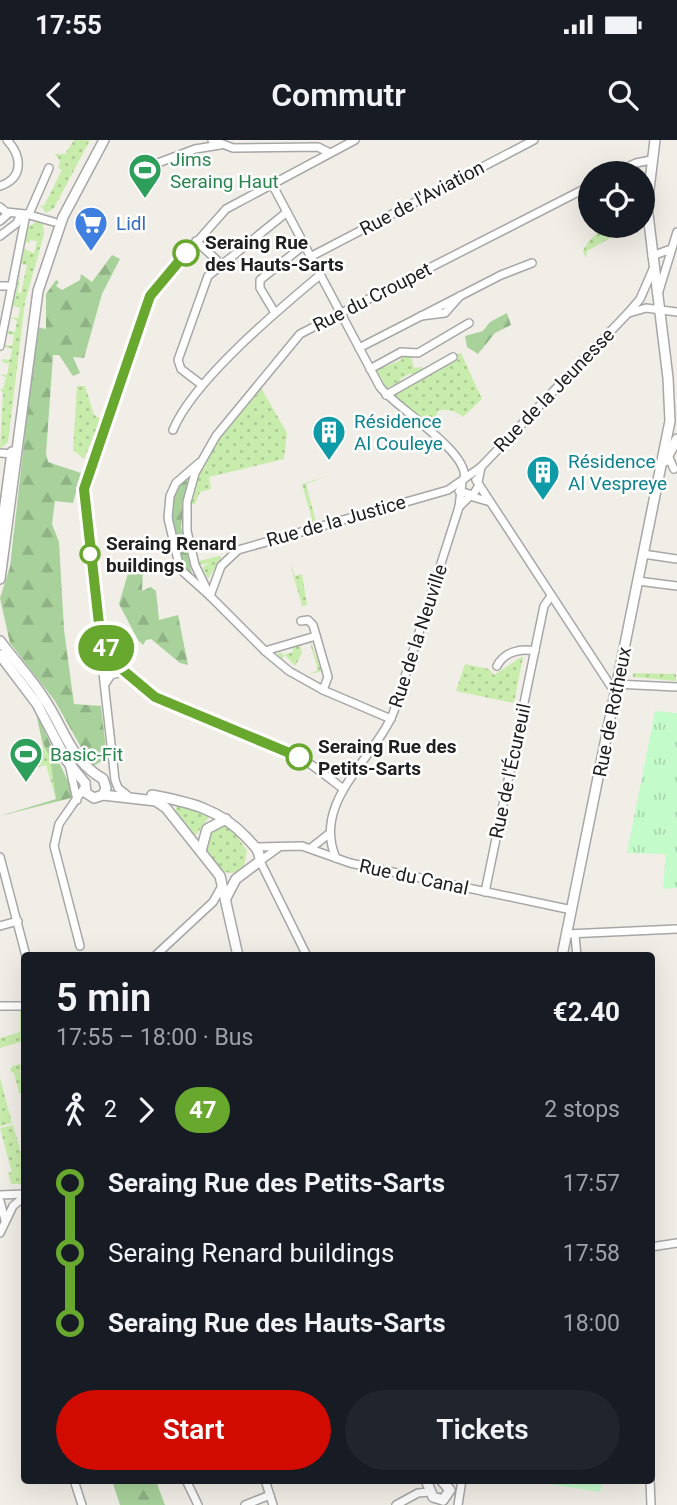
<!DOCTYPE html>
<meta charset="utf-8">
<style>
body{margin:0;font-family:Roboto,sans-serif;background:#20242c;color:#f1f3f6;height:100vh;display:flex;flex-direction:column;font-size:26px;white-space:nowrap}
*{box-sizing:border-box;margin:0}
p{font-size:23px;color:#9ea1a6}
.icon{flex:none;width:38px;height:38px;fill:none;stroke:currentColor;stroke-width:2;stroke-linecap:round;stroke-linejoin:round}
.map{position:relative;flex:1;overflow:hidden}
.panel{position:absolute;left:21px;top:812px;width:634px;height:532px;display:flex;flex-direction:column;background:#171b24;border-radius:7px;box-shadow:0 7px 28px #0002}
.panel>*{flex:none}
.badge{padding:0 14px;border-radius:23px;font-size:24px;line-height:46px}
.buttons{position:absolute;left:578px;top:21px;display:grid;gap:14px}
.buttons a{display:grid;place-items:center;width:77px;height:77px;border-radius:50%;background:#171b24;box-shadow:0 7px 28px #0002;font-size:35px}
.map>.badge{position:absolute;translate:-50% -50%;box-shadow:0 0 0 4px #fff}
.legs{display:flex;align-items:center;gap:10px;height:77px;padding:0 35px;font-size:23px}
.legs p{margin-inline-start:auto}
.headline{display:flex;align-items:center;justify-content:space-between;height:119px;padding:0 35px}
h1{font-size:38px;font-weight:600;line-height:52px}
.button{display:flex;gap:14px;margin-top:auto;padding:14px 35px}
.button a{flex:1;height:80px;border-radius:42px;background:#d10b00;color:#fff;font-size:28px;font-weight:600;line-height:80px;text-align:center}
.button a+a{background:#20242c;color:#f1f3f6}
ul{padding:0 35px;list-style:none}
li{display:flex;align-items:center;gap:24px;height:70px;font-size:26px}
li i{display:grid;place-items:center;width:10px;height:100%;margin:0 9px;background:currentColor}
li i::after{content:'';width:18px;height:18px;margin:-9px;border:5px solid;border-radius:50%;background:#171b24}
li p{margin-inline-start:auto}
li:first-child i{background:linear-gradient(#0000 50%,currentColor 0)}
li:last-child i{background:linear-gradient(currentColor 50%,#0000 0)}
.status{display:flex;justify-content:space-between;align-items:center;height:49px;padding:0 35px;background:#171b24;direction:ltr}
.status svg{height:19px;fill:currentColor}
header{display:flex;justify-content:space-between;align-items:center;height:91px;padding:0 35px;background:#171b24;font-size:32px;font-weight:600}
.map>svg:first-child{display:block}
.grass{fill:url(#grass-dots)}
.forest{fill:url(#forest-firs)}
.park{fill:url(#park-tufts)}
.lines{fill:none;stroke-linecap:round;stroke-linejoin:round}
.minor-casing{stroke:#a7a7a7;stroke-width:10}
.tertiary-casing{stroke:#a7a7a7;stroke-width:12}
.minor{stroke:#fff;stroke-width:7}
.tertiary{stroke:#fff;stroke-width:9}
.line-1-casing{stroke:#fff;stroke-width:16}
.line-1{stroke:#69a82f;stroke-width:10}
.stop-1-dot{fill:#fff;stroke:#69a82f;stroke-width:3.5}
.labels{text-anchor:middle;dominant-baseline:central;stroke-width:5;stroke-linejoin:round;paint-order:stroke}
.leisure-label{font-size:19px;fill:#27864d;stroke:#fff;text-anchor:start}
.street-label{font-size:19px;fill:#202020;stroke:#fff}
.shop-label{font-size:19px;fill:#366cbe;stroke:#fff;text-anchor:start}
.stop-label{font-size:19px;font-weight:bold;fill:#202020;stroke:#fff;text-anchor:start}
.culture-label{font-size:19px;fill:#0d838f;stroke:#fff;text-anchor:start}
</style>
<div class="status"><b>17:55</b><svg viewBox="0 0 49 12"><path d="M0 12V9h3v3zM5 12V6h3v6zM10 12V3h3v9zM15 12V0h3v12zM26 1h20v11H26zM47 4h2v5h-2z"/></svg></div>
<header><svg class="icon" aria-label="back" viewBox="0 0 24 24"><path d="M15 5l-7 7 7 7"/></svg>Commutr<svg class="icon" aria-label="search" viewBox="0 0 24 24"><circle cx="10" cy="10" r="6"/><path d="M15 15l6 6"/></svg></header>
<div class="map">
<svg width="677" height="1365" viewBox="0 0 677 1365">
<defs>
<pattern id="grass-dots" width="8" height="8" patternUnits="userSpaceOnUse" patternTransform="scale(1.75)"><rect width="8" height="8" fill="#c8ecac"/><path d="M2 2h.1M6 6h.1" fill="none" stroke="#acca94" stroke-width="1.8" stroke-linecap="round"/></pattern>
<pattern id="forest-firs" width="22" height="20" patternUnits="userSpaceOnUse" patternTransform="scale(1.75)"><rect width="22" height="20" fill="#a8d19b"/><path d="M5 1l3.5 6h-7zM16 11l3.5 6h-7z" fill="#90b385"/></pattern>
<pattern id="park-tufts" width="24" height="20" patternUnits="userSpaceOnUse" patternTransform="scale(1.75)"><rect width="24" height="20" fill="#c4fbcb"/><path d="M3 7l-1-3M5 7V3M7 7l1-3M15 17l-1-3M17 17v-4M19 17l1-3" fill="none" stroke="#a8d7ae"/></pattern>
</defs>
<rect width="100%" height="100%" fill="#f1eee7"/>
<!-- grass -->
<g class="grass">
<polygon points="74,0 90,0 54,68 46,73 40,65 44,66 62,30 58,28 60,21 55,14 65,14"/>
<polygon points="37,81 43,84 44,94 25,162 8,302 0,309 3,253 0,249 3,249 6,238 0,234 7,235 9,224 2,222 3,219 10,220 12,209 5,207 5,205 12,206 14,195 8,194 8,191 15,192 17,181 11,177 18,178 20,168 13,166 21,127 18,153 21,153 27,125 21,124 24,109 34,113 37,101 30,100 29,103 25,102 28,87"/>
<path d="M 612,86 L 638,86 L 634,89 L 632,86 L 587,111 L 586,118 L 583,112 C 586,100 601,89 612,86 Z"/>
<path d="M 461,213 L 482,259 L 463,277 C 455,271 448,268 437,271 L 438,280 L 431,285 L 395,257 L 398,251 L 459,219 L 457,214 Z"/>
<polygon points="405,215 411,216 414,228 422,227 423,230 413,236 411,233 400,239 401,242 386,248 377,230 401,220 400,217"/>
<polygon points="77,246 85,246 94,275 101,279 84,319 73,310"/>
<path d="M 258,248 L 261,248 L 287,293 L 284,319 L 209,337 L 211,349 L 200,352 L 195,364 L 191,364 C 200,316 229,285 258,248 Z"/>
<polygon points="328,336 306,344 316,382 313,383 302,344"/>
<polygon points="219,416 221,418 208,439 202,428 209,423 201,425 199,421"/>
<polygon points="290,424 295,436 302,434 307,465 302,466"/>
<polygon points="310,503 300,506 302,513 295,526 285,515 282,519 278,515 280,511 283,515 293,512 292,507 310,503 311,503 322,531 308,535 318,530"/>
<polygon points="521,517 523,517 514,563 456,551 465,524 489,529 494,535"/>
<polygon points="633,533 676,534 676,541 633,537"/>
<polygon points="42,601 50,618 56,660 46,625 21,632 20,629 39,620 43,611"/>
<polygon points="177,664 210,676 195,696 175,672"/>
<polygon points="224,685 232,689 247,711 244,727 234,733 222,732 205,709 211,690"/>
<polygon points="20,871 24,871 24,901 0,908 0,898 20,892"/>
<polygon points="20,924 24,929 20,931 24,955 19,953 14,933 10,931 12,926"/>
<polygon points="0,938 12,983 0,986"/>
<polygon points="13,985 24,1023 24,1044 11,1044 8,1032 12,1033 0,988"/>
</g>
<!-- forest -->
<g class="forest">
<polygon points="112,115 120,119 102,154 84,218 73,217 80,233 73,236 59,215 53,215 46,314 48,322 81,333 73,363 55,361 52,384 59,402 64,490 74,564 101,566 107,618 92,627 55,561 10,503 0,458 10,427 37,187 46,189 46,154 56,140 59,142 56,146 62,150 80,140 81,134 92,142"/>
<polygon points="507,173 511,185 495,193 478,214 467,207 465,196 483,191 490,182"/>
<path d="M 188,336 L 181,387 L 193,438 C 171,414 160,360 188,336 Z"/>
<polygon points="129,430 143,430 142,451 151,447 156,451 159,480 178,475 188,525 180,523 151,499 146,500 143,505 138,500 119,464"/>
<polygon points="36,573 72,650 71,658 0,676 56,659 50,618 42,601"/>
<polygon points="112,1341 156,1341 165,1365 120,1365"/>
</g>
<!-- park -->
<g class="park">
<polygon points="655,571 677,573 677,748 663,749 666,714 627,713"/>
<polygon points="530,1341 602,1341 600,1352"/>
</g>
<g class="lines">
<defs>
<g id="minor">
<polyline points="212,0 233,8 318,7 330,13"/>
<polyline points="150,26 195,9 220,5"/>
<polyline points="615,33 636,23 651,20"/>
<path d="M 272,44 L 380,247 C 395,267 471,313 464,339"/>
<path d="M 0,46 C 24,38 22,16 7,0"/>
<polyline points="0,67 6,72 25,74"/>
<polyline points="29,74 49,28"/>
<polyline points="0,81 9,73"/>
<polyline points="0,96 17,83 21,74"/>
<polyline points="196,101 221,124"/>
<polyline points="652,116 671,109"/>
<polyline points="310,117 534,0"/>
<polyline points="0,146 12,146"/>
<polyline points="659,151 677,92"/>
<polyline points="275,173 260,148 260,140 304,105"/>
<polyline points="629,173 646,168 677,172"/>
<polyline points="421,176 445,173 460,156"/>
<polyline points="0,206 26,74 54,82"/>
<polyline points="359,208 501,135 532,123"/>
<polyline points="370,229 401,212 418,213 469,183"/>
<polyline points="202,245 181,229 178,220 208,136 287,72"/>
<polyline points="386,255 453,217"/>
<path d="M 173,290 C 193,241 278,170 320,135"/>
<polyline points="0,313 12,314"/>
<polyline points="667,313 674,329"/>
<polyline points="199,323 176,343 170,356 168,378 180,429 210,456 221,426 238,410 448,350 481,327"/>
<polyline points="476,340 616,554"/>
<polyline points="478,342 481,327 628,173 640,159 654,127"/>
<polyline points="459,351 473,355 479,345"/>
<polyline points="459,367 470,356 487,361"/>
<polyline points="643,414 677,419"/>
<polyline points="638,441 677,446"/>
<polyline points="301,481 308,480 313,485 328,537 323,550"/>
<path d="M 103,502 C 133,570 224,582 284,609 C 306,619 324,634 342,648"/>
<polyline points="265,511 316,496"/>
<path d="M 497,526 C 504,512 520,508 535,511"/>
<polyline points="105,544 111,535 123,532"/>
<polyline points="615,544 677,547"/>
<polyline points="391,579 323,550 289,531 265,511 210,456 195,425 187,391 187,362 195,333 216,296 300,194 590,46"/>
<polyline points="69,624 77,660"/>
<polyline points="127,655 118,648 115,640 83,354 145,168 157,147 226,69 355,0"/>
<polyline points="257,707 302,706 350,723 572,770"/>
<polyline points="278,708 260,721 307,816"/>
<polyline points="311,708 330,693"/>
<polyline points="0,717 26,816"/>
<path d="M 336,718 C 311,661 376,618 394,571 L 459,367 L 462,342"/>
<polyline points="485,752 544,466 551,456"/>
<polyline points="0,786 18,781"/>
<polyline points="567,794 677,789"/>
<polyline points="575,796 577,816"/>
<polyline points="80,806 54,706 59,684 84,648"/>
<polyline points="155,816 213,762 222,746"/>
<polyline points="0,866 24,866"/>
<polyline points="0,1055 24,1054"/>
<polyline points="0,1061 5,1080"/>
<polyline points="0,1093 13,1066 24,1057"/>
<polyline points="651,1107 677,1103"/>
<polyline points="74,1340 82,1365"/>
<polyline points="186,1340 198,1365"/>
<polyline points="265,1340 273,1365"/>
<polyline points="650,1340 651,1365"/>
<polyline points="245,1365 270,1355"/>
<polyline points="396,1365 418,1353 430,1352"/>
<polyline points="458,1365 462,1340"/>
</g>
<g id="tertiary">
<polyline points="665,321 677,299"/>
<polyline points="0,402 12,312"/>
<polyline points="0,439 38,151 63,77 104,0"/>
<path d="M 0,501 C 14,520 30,537 43,557 C 65,589 69,619 103,639 L 106,648 L 103,655 L 94,658 L 86,653 L 85,643"/>
<polyline points="0,515 37,564 67,621 85,643"/>
<polyline points="103,655 156,661 166,668 220,736 238,816"/>
<path d="M 152,655 C 189,662 220,669 247,698 C 254,706 260,710 260,721 L 236,739 L 226,758"/>
<polyline points="201,711 207,689 226,679"/>
<polyline points="562,816 670,281 668,238 647,66 655,0"/>
<polyline points="426,1340 433,1357 443,1360"/>
<polyline points="441,1340 450,1350 443,1360"/>
</g>
</defs>
<!-- minor casing -->
<use href="#minor" class="minor-casing"/>
<!-- tertiary casing -->
<use href="#tertiary" class="tertiary-casing"/>
<!-- minor -->
<use href="#minor" class="minor"/>
<!-- tertiary -->
<use href="#tertiary" class="tertiary"/>
</g>
<g class="lines">
<defs>
<polyline id="line-1" points="186,113 150,156 84,349 100,493 118,526 155,557 299,617"/>
</defs>
<!-- line-1 casing -->
<use href="#line-1" class="line-1-casing"/>
<!-- line-1 -->
<use href="#line-1" class="line-1"/>
</g>
<!-- icons -->
<defs>
<symbol id="stadium-pin" viewBox="-11 -11 22 30"><path d="M0 17L-7.5 6A9.5 9.5 0 1 1 7.5 6Z" fill="#2e9e5b" stroke="#fff"/><path d="M0-5a6.5 5 0 1 0 0 10a6.5 5 0 1 0 0-10ZM-3.5-1.8h7v3.6h-7Z" fill="#fff"/></symbol>
<symbol id="supermarket-pin" viewBox="-11 -11 22 30"><path d="M0 17L-7.5 6A9.5 9.5 0 1 1 7.5 6Z" fill="#3f7fe0" stroke="#fff"/><path d="M-6-5.5h2.5l.6 2H6L4.5 2H-2.5L-4.4-4H-6ZM-1.5 3.2a1.3 1.3 0 1 0 .1 0ZM3 3.2a1.3 1.3 0 1 0 .1 0Z" fill="#fff"/></symbol>
<symbol id="building-pin" viewBox="-11 -11 22 30"><path d="M0 17L-7.5 6A9.5 9.5 0 1 1 7.5 6Z" fill="#0f9aa8" stroke="#fff"/><path d="M-4-6H4V6H1V3H-1V6H-4ZM-2.5-4.3h1.7v1.8h-1.7ZM.8-4.3h1.7v1.8H.8ZM-2.5-1h1.7V.8h-1.7ZM.8-1h1.7V.8H.8Z" fill="#fff"/></symbol>
</defs>
<g fill-rule="evenodd">
<use href="#stadium-pin" x="126" y="11" width="38" height="52"/>
<use href="#supermarket-pin" x="72" y="64" width="38" height="52"/>
<use href="#building-pin" x="310" y="273" width="38" height="52"/>
<use href="#building-pin" x="524" y="313" width="38" height="52"/>
<use href="#stadium-pin" x="7" y="595" width="38" height="52"/>
</g>
<!-- markers -->
<g class="stop-1-dot">
<circle cx="186" cy="113" r="12"/>
<circle cx="90" cy="414" r="9"/>
<circle cx="299" cy="617" r="12"/>
</g>
<g class="labels">
<!-- leisure labels -->
<g class="leisure-label">
<text x="170" y="19">Jims<tspan x="170" dy="22">Seraing Haut</tspan></text>
<text x="50" y="614">Basic-Fit</text>
</g>
<!-- street labels -->
<g class="street-label">
<text transform="translate(422 58) rotate(-28)">Rue de l'Aviation</text>
<text transform="translate(372 157) rotate(-27)">Rue du Croupet</text>
<text transform="translate(554 250) rotate(-46)">Rue de la Jeunesse</text>
<text transform="translate(336 381) rotate(-16)">Rue de la Justice</text>
<text transform="translate(418 496) rotate(-72)">Rue de la Neuville</text>
<text transform="translate(612 572) rotate(-79)">Rue de Rotheux</text>
<text transform="translate(510 631) rotate(-78)">Rue de l'Écureuil</text>
<text transform="translate(414 737) rotate(12)">Rue du Canal</text>
</g>
<!-- shop labels -->
<g class="shop-label">
<text x="116" y="83">Lidl</text>
</g>
<!-- stop labels -->
<g class="stop-label">
<text x="205" y="102">Seraing Rue<tspan x="205" dy="22">des Hauts-Sarts</tspan></text>
<text x="106" y="403">Seraing Renard<tspan x="106" dy="22">buildings</tspan></text>
<text x="318" y="606">Seraing Rue des<tspan x="318" dy="22">Petits-Sarts</tspan></text>
</g>
<!-- culture labels -->
<g class="culture-label">
<text x="354" y="281">Résidence<tspan x="354" dy="22">Al Couleye</tspan></text>
<text x="568" y="321">Résidence<tspan x="568" dy="22">Al Vespreye</tspan></text>
</g>
</g>
</svg>
<div class="buttons">
<a><svg class="icon" aria-label="locate" viewBox="0 0 24 24"><circle cx="12" cy="12" r="6"/><path d="M12 2v4M12 18v4M2 12h4M18 12h4"/></svg></a>
</div>
<b class="badge" style="left:106px;top:508px;background:#69a82f;color:#fff">47</b>
<section class="panel">
<div class="headline"><div><h1>5 min</h1><p>17:55 – 18:00 · Bus</p></div><b>€2.40</b></div>
<div class="legs"><svg class="icon" aria-label="walk" viewBox="0 0 24 24"><circle cx="13" cy="4" r="2"/><path d="M13 8l-2 6 4 7M11 14l-3 7M7 12l3-4h3l4 4"/></svg>2<svg class="icon" aria-label="forward" viewBox="0 0 24 24"><path d="M9 5l7 7-7 7"/></svg><b class="badge" style="background:#69a82f;color:#fff">47</b><p>2 stops</p></div>
<ul>
<li><i style="color:#69a82f"></i><b>Seraing Rue des Petits-Sarts</b><p>17:57</p></li>
<li><i style="color:#69a82f"></i><span>Seraing Renard buildings</span><p>17:58</p></li>
<li><i style="color:#69a82f"></i><b>Seraing Rue des Hauts-Sarts</b><p>18:00</p></li>
</ul>
<div class="button"><a>Start</a><a>Tickets</a></div>
</section>
</div>
